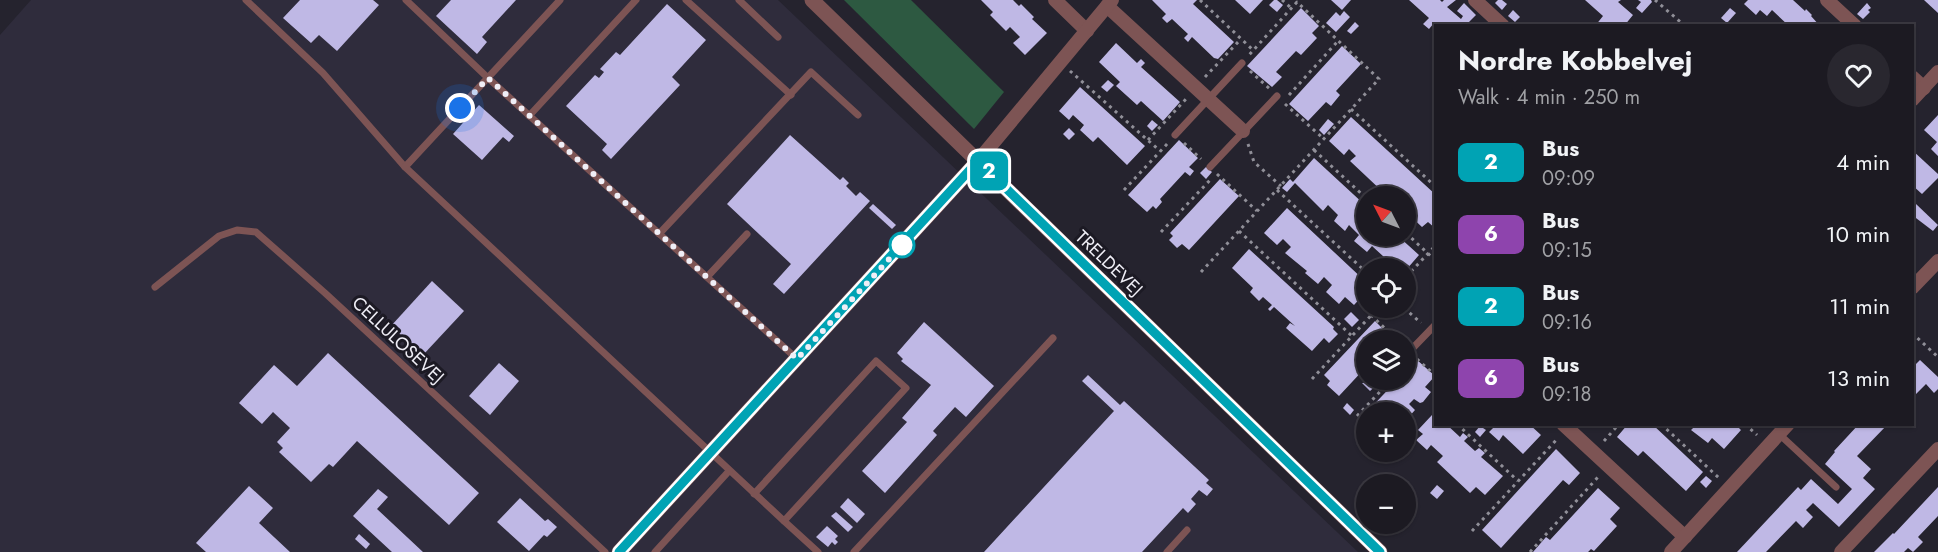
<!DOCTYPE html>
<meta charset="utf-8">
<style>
body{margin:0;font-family:Jost,sans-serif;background:#29272f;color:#f1f3f6;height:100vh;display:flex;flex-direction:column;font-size:22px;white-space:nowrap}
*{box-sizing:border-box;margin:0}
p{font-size:20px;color:#a0a1a5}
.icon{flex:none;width:33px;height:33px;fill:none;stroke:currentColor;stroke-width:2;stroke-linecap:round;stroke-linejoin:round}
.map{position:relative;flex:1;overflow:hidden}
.panel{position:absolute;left:1434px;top:24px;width:480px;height:402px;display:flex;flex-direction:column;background:#1c1a22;border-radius:0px;box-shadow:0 2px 4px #0004,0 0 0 2px #3a3840}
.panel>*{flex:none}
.badge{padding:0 12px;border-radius:9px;font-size:21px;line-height:39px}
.needle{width:39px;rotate:312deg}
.tools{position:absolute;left:1356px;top:186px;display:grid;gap:12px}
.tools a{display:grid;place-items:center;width:60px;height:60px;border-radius:50%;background:#1c1a22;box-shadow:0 2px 4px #0004,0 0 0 2px #3a3840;font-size:30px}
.you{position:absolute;width:30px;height:30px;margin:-15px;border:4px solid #fff;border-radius:50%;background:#1a73e8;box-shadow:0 0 0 9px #1a73e833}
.map>.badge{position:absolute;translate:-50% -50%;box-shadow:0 0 0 3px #fff}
.round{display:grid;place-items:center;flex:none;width:63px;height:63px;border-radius:32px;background:#29272f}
.summary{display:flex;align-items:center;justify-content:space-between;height:102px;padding:0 24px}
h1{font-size:28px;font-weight:700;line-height:45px}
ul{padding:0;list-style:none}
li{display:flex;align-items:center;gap:18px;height:72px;padding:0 24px}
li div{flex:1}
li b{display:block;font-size:22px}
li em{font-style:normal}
li .badge{min-width:66px;font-weight:700;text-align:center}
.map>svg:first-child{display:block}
.built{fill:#2f2c3c}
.forest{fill:#2d5941}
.building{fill:#bfb8e5}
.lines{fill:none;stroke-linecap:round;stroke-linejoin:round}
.path{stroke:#908f98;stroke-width:3;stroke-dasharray:3 4.5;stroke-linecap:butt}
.service{stroke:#7d5454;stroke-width:7}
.minor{stroke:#7d5454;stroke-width:14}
.tertiary{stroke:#7d5454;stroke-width:15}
.line-casing{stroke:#fff;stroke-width:14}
.line{stroke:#00a3b4;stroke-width:9}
.walk{stroke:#efeef6;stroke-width:6;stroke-dasharray:0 10.8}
.stop-dot{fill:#fff;stroke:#00a3b4;stroke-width:3}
.labels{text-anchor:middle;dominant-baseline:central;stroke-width:6;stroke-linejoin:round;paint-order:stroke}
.street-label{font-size:18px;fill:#efeef6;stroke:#1c1a24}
</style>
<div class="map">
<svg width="1938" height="552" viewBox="0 0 1938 552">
<rect width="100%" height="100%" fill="#25232e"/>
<!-- built -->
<polygon class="built" points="31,0 778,0 1358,552 0,552 0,35"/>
<!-- forest -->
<polygon class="forest" points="844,0 911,0 1004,92 974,129"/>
<!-- building -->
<g class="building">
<polygon points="300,0 373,0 379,5 337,51 319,35 311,43 283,18"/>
<polygon points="451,0 516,0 482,37 487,42 477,54 436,16"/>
<polygon points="981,0 1013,0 1019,6 1021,4 1034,17 1032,19 1047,33 1025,55 1013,43 1020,37 1010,27 1006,31 990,15 993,12"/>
<polygon points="1152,0 1197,0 1193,4 1234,42 1218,59 1214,58 1192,37 1188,42 1184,38 1188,34 1172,19 1167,23 1162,18 1166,14"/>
<polygon points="1235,0 1263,0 1250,14"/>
<polygon points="1274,0 1277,0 1283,5 1277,12 1269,5"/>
<polygon points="1331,0 1351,0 1342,10"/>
<polygon points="1409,0 1440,0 1442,2 1444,0 1456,0 1447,7 1461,19 1463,16 1457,11 1464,3 1476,15 1468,23 1465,23 1468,26 1437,26 1434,23 1429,29 1423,24 1429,18"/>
<polygon points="1498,0 1502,0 1507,4 1502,10 1495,3"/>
<polygon points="1585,0 1621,0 1618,2 1633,15 1624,26 1595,26 1603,16"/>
<polygon points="1638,0 1651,0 1652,2 1642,13 1636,8 1641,2"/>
<polygon points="1748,0 1793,0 1805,11 1806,9 1812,15 1811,16 1820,26 1789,26 1772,10 1767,16 1760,10 1756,15 1744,4"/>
<polygon points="1924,0 1938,0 1938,13"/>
<polygon points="1867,3 1871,8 1868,10 1870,12 1863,19 1857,14"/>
<polygon points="667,4 706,40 672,77 680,85 611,159 602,150 607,144 566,106 595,75 599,78 604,72 600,69 616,52 620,55"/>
<polygon points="1301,8 1319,26 1312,33 1317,38 1301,55 1296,51 1276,72 1282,77 1272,87 1247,66"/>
<polygon points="1730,8 1736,13 1727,23 1721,18"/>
<polygon points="1513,10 1520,17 1515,22 1508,16"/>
<polygon points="1344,11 1350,17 1336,32 1326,23 1336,12 1340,16"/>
<polygon points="1355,22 1359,26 1351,34 1347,31"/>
<polygon points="1116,43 1137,63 1141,59 1145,63 1141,67 1180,102 1163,121 1141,101 1137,105 1116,86 1120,82 1099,62"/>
<polygon points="1342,46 1361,64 1336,91 1340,95 1331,106 1326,102 1308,121 1289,104"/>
<polygon points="1108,80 1114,85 1107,92 1101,87"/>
<polygon points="1080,87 1145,146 1127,165 1098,137 1093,142 1080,130 1084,125 1073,115 1069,120 1059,111"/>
<polygon points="479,105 514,136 509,142 503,137 482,160 453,134"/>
<polygon points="1938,115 1938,156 1931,149 1937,142 1924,130"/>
<polygon points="1351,117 1436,195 1436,229 1428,222 1422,227 1406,212 1406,196 1395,196 1398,194 1389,187 1384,193 1350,161 1356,156 1349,149 1344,155 1329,141"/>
<polygon points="1328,119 1334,124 1324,135 1319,130"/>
<polygon points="1152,120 1158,125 1152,131 1147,126"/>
<polygon points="1069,128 1075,134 1069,140 1063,134"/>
<polygon points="790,135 840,180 843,177 849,183 846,186 856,196 860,192 870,201 784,294 773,284 791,264 727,204"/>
<polygon points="1179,140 1198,158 1189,167 1194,171 1190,176 1185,172 1160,199 1162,202 1156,209 1153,206 1147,212 1128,195"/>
<polygon points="1912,150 1938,174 1938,178 1922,194 1912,185"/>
<polygon points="1314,158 1366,206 1366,236 1398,236 1419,255 1406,270 1406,268 1396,268 1372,246 1367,252 1354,241 1359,235 1349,225 1345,231 1334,221 1338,215 1328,205 1323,211 1295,183 1287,192 1282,188 1290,179 1293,182"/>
<polygon points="1206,167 1212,172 1206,179 1200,173"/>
<polygon points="1220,179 1239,196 1189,250 1182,244 1177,248 1169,240 1173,236 1170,233"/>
<polygon points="873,204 896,225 892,229 869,208"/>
<polygon points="1916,204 1938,225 1933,231 1912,215 1912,208"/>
<polygon points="1287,208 1366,282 1366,292 1354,305 1345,297 1339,304 1326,292 1332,285 1324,277 1318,284 1305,273 1307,271 1285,253 1291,247 1283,239 1277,245 1264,233"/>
<polygon points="1249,249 1334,327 1333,329 1338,334 1329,343 1324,338 1312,351 1286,328 1290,323 1295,326 1274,307 1270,311 1268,309 1272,305 1263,297 1259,301 1250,292 1253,288 1232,268"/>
<polygon points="432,281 464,311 423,355 391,326"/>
<polygon points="1351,312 1359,320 1352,327 1344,319"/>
<polygon points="1375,321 1394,340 1366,340 1366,367 1339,396 1327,385 1330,381 1324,375"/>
<polygon points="924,322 994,386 966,417 955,407 933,431 937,435 885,493 862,471 907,422 902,418 931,385 901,361 903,359 897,353"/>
<polygon points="328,353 479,493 449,525 357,441 333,467 329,464 311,482 279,452 283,448 277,442 290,428 273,412 262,424 239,403 274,365 297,386"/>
<polygon points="1416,359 1435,376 1425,387 1431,392 1423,402 1420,403 1414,399 1409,404 1415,410 1406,420 1406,412 1367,412 1397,380 1406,380 1406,371"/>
<polygon points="1920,360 1938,377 1938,389 1934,393 1926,384 1912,398 1912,368"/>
<polygon points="499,363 519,381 490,415 469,396"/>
<polygon points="1088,375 1120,405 1124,401 1209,480 1206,483 1213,489 1207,496 1199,490 1191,499 1196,504 1188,513 1183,508 1142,552 984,552 1114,411 1082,381"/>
<polygon points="1376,382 1378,384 1370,391 1362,383"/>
<polygon points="1347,403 1354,410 1350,415 1343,408"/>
<polygon points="1432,415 1436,418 1436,424 1446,424 1460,437 1463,433 1468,437 1464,441 1475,451 1479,448 1485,453 1481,457 1503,476 1485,495 1476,487 1470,493 1437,462 1443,456 1431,445 1427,450 1416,440 1423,434 1418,430"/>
<polygon points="1492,424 1529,424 1541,435 1523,454 1503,435 1499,441 1489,432 1494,427"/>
<polygon points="1628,424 1652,424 1703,472 1686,491 1643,451 1638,456 1617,437"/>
<polygon points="1697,424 1735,424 1741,430 1724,449 1712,438 1708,443 1691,430"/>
<polygon points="1859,424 1888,424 1857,456 1871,469 1863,478 1875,489 1839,527 1813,503 1806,510 1813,517 1803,528 1796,521 1766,552 1737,552 1798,487 1801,490 1811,479 1838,504 1852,489 1825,464 1835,452 1834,451"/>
<polygon points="1480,426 1486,430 1480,437 1475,432"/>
<polygon points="1556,449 1580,473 1569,485 1563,480 1501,548 1482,530"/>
<polygon points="1706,476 1712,481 1706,488 1700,482"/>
<polygon points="1437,485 1444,491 1437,499 1430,493"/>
<polygon points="249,486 273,508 259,523 290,552 206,552 196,543"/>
<polygon points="1938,487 1938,516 1918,537 1923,542 1913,552 1908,548 1904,552 1874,552 1893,533 1894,534"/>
<polygon points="1598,488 1620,508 1610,519 1617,526 1594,551 1591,549 1588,552 1533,552 1546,537 1550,540"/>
<polygon points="378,489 388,497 377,509 423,552 392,552 353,516"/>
<polygon points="520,498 545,521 548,519 557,527 547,537 544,535 529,551 497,522"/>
<polygon points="848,498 865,514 857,523 840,507"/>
<polygon points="836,512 853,527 848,532 831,516"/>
<polygon points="827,526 838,536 835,539 838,542 835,545 832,542 828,547 816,537"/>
<polygon points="359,534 370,544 366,549 355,539"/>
</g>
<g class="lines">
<!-- path -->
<g class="path">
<polyline points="1200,0 1254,51"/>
<polyline points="1282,0 1291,8"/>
<polyline points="1655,0 1685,26"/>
<polyline points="1070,71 1160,151"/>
<polyline points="1250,71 1270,89"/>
<polyline points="1205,77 1241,39"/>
<polyline points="1289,95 1338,41"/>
<polyline points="1285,104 1324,139"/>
<polyline points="1351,109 1436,187"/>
<polyline points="1148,140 1187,98"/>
<polyline points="1184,143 1201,159"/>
<polyline points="1248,144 1254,162 1281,186"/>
<polyline points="1314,150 1366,198"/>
<polyline points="1217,174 1257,211"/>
<polyline points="1124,190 1168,143"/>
<polyline points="1277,190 1366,272"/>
<polyline points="1239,231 1352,336"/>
<polyline points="1161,232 1211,179"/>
<polyline points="1406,233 1436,261"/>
<polyline points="1201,272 1379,79 1297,2 1249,55"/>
<polyline points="1406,277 1436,245"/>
<polyline points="1404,308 1421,323"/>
<polyline points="1371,315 1397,340"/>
<polyline points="1912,333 1938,357"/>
<polyline points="1417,359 1436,376"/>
<polyline points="1312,379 1378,308"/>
<polyline points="1357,416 1391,380"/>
<polyline points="1457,424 1518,481"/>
<polyline points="1661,424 1719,478"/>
<polyline points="1745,424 1757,435"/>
<polyline points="1604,441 1619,424"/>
<polyline points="1472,531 1558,438"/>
<polyline points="1530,552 1599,476"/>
</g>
<!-- service -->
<g class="service">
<polyline points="246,0 323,73 405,167 784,521 906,388 876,361 754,494"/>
<polyline points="406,0 488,78 797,359"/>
<polyline points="686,0 791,95"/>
<polyline points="739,0 778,37"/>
<polyline points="529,116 636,0"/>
<polyline points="1175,135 1242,63"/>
<polyline points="405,167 560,0"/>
<polyline points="1210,167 1277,96"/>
<polyline points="659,234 811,72 858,115"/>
<polyline points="707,277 747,234"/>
<polyline points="155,287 219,236 237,230 256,232 325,293 605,552"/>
<polyline points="1409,352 1436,324"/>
<polyline points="1779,434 1836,487"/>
<polyline points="784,521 818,552"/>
<polyline points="655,552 729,471"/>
<polyline points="854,552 1053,338"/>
<polyline points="1167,552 1187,530"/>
</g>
<!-- minor -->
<g class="minor">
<polyline points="1055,0 1087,31"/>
<polyline points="1475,0 1503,26"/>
<polyline points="1827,0 1855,26"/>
<polyline points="1107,6 1243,131"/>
<polyline points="1912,77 1924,88"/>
<polyline points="1912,100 1938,72"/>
<polyline points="978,161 1112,0"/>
<polyline points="1912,288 1938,261"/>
<polyline points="1563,424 1685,537"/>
<polyline points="1671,552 1788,424"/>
<polyline points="1841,552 1938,449"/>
</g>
<!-- tertiary -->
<g class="tertiary">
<polyline points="812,0 1380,552"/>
<polyline points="619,552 978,161"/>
</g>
</g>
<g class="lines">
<defs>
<polyline id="line" points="619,552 978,161 1380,552"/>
</defs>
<!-- line casing -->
<use href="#line" class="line-casing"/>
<!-- line -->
<use href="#line" class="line"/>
<!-- walk -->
<polyline class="walk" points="460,108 488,78 797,359 905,242 902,245"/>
</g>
<!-- markers -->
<circle class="stop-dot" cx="902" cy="245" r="12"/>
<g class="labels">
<!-- street labels -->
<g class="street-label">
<text transform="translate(1109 263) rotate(44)">TRELDEVEJ</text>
<text transform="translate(398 340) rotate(43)">CELLULOSEVEJ</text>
</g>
</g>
</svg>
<div class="tools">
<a><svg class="needle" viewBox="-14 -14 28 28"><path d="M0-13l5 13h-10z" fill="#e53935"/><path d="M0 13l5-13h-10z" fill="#a0a1a5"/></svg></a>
<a><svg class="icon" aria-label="locate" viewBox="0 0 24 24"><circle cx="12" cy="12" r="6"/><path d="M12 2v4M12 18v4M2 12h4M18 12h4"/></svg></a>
<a><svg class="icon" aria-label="layers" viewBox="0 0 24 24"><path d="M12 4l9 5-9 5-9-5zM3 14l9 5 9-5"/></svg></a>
<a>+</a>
<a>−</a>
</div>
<div class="you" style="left:460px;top:108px"></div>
<b class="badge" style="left:989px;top:171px;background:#00a3b4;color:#fff">2</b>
<section class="panel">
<div class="summary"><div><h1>Nordre Kobbelvej</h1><p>Walk · 4 min · 250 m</p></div><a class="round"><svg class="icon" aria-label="heart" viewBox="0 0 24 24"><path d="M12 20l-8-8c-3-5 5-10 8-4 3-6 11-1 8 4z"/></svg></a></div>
<ul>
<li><span class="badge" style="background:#00a3b4;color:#fff">2</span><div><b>Bus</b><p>09:09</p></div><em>4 min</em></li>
<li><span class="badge" style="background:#8e44ad;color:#fff">6</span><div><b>Bus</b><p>09:15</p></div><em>10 min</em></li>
<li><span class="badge" style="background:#00a3b4;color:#fff">2</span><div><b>Bus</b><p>09:16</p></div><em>11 min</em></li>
<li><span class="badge" style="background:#8e44ad;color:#fff">6</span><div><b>Bus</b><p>09:18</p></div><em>13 min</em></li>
</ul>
</section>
</div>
